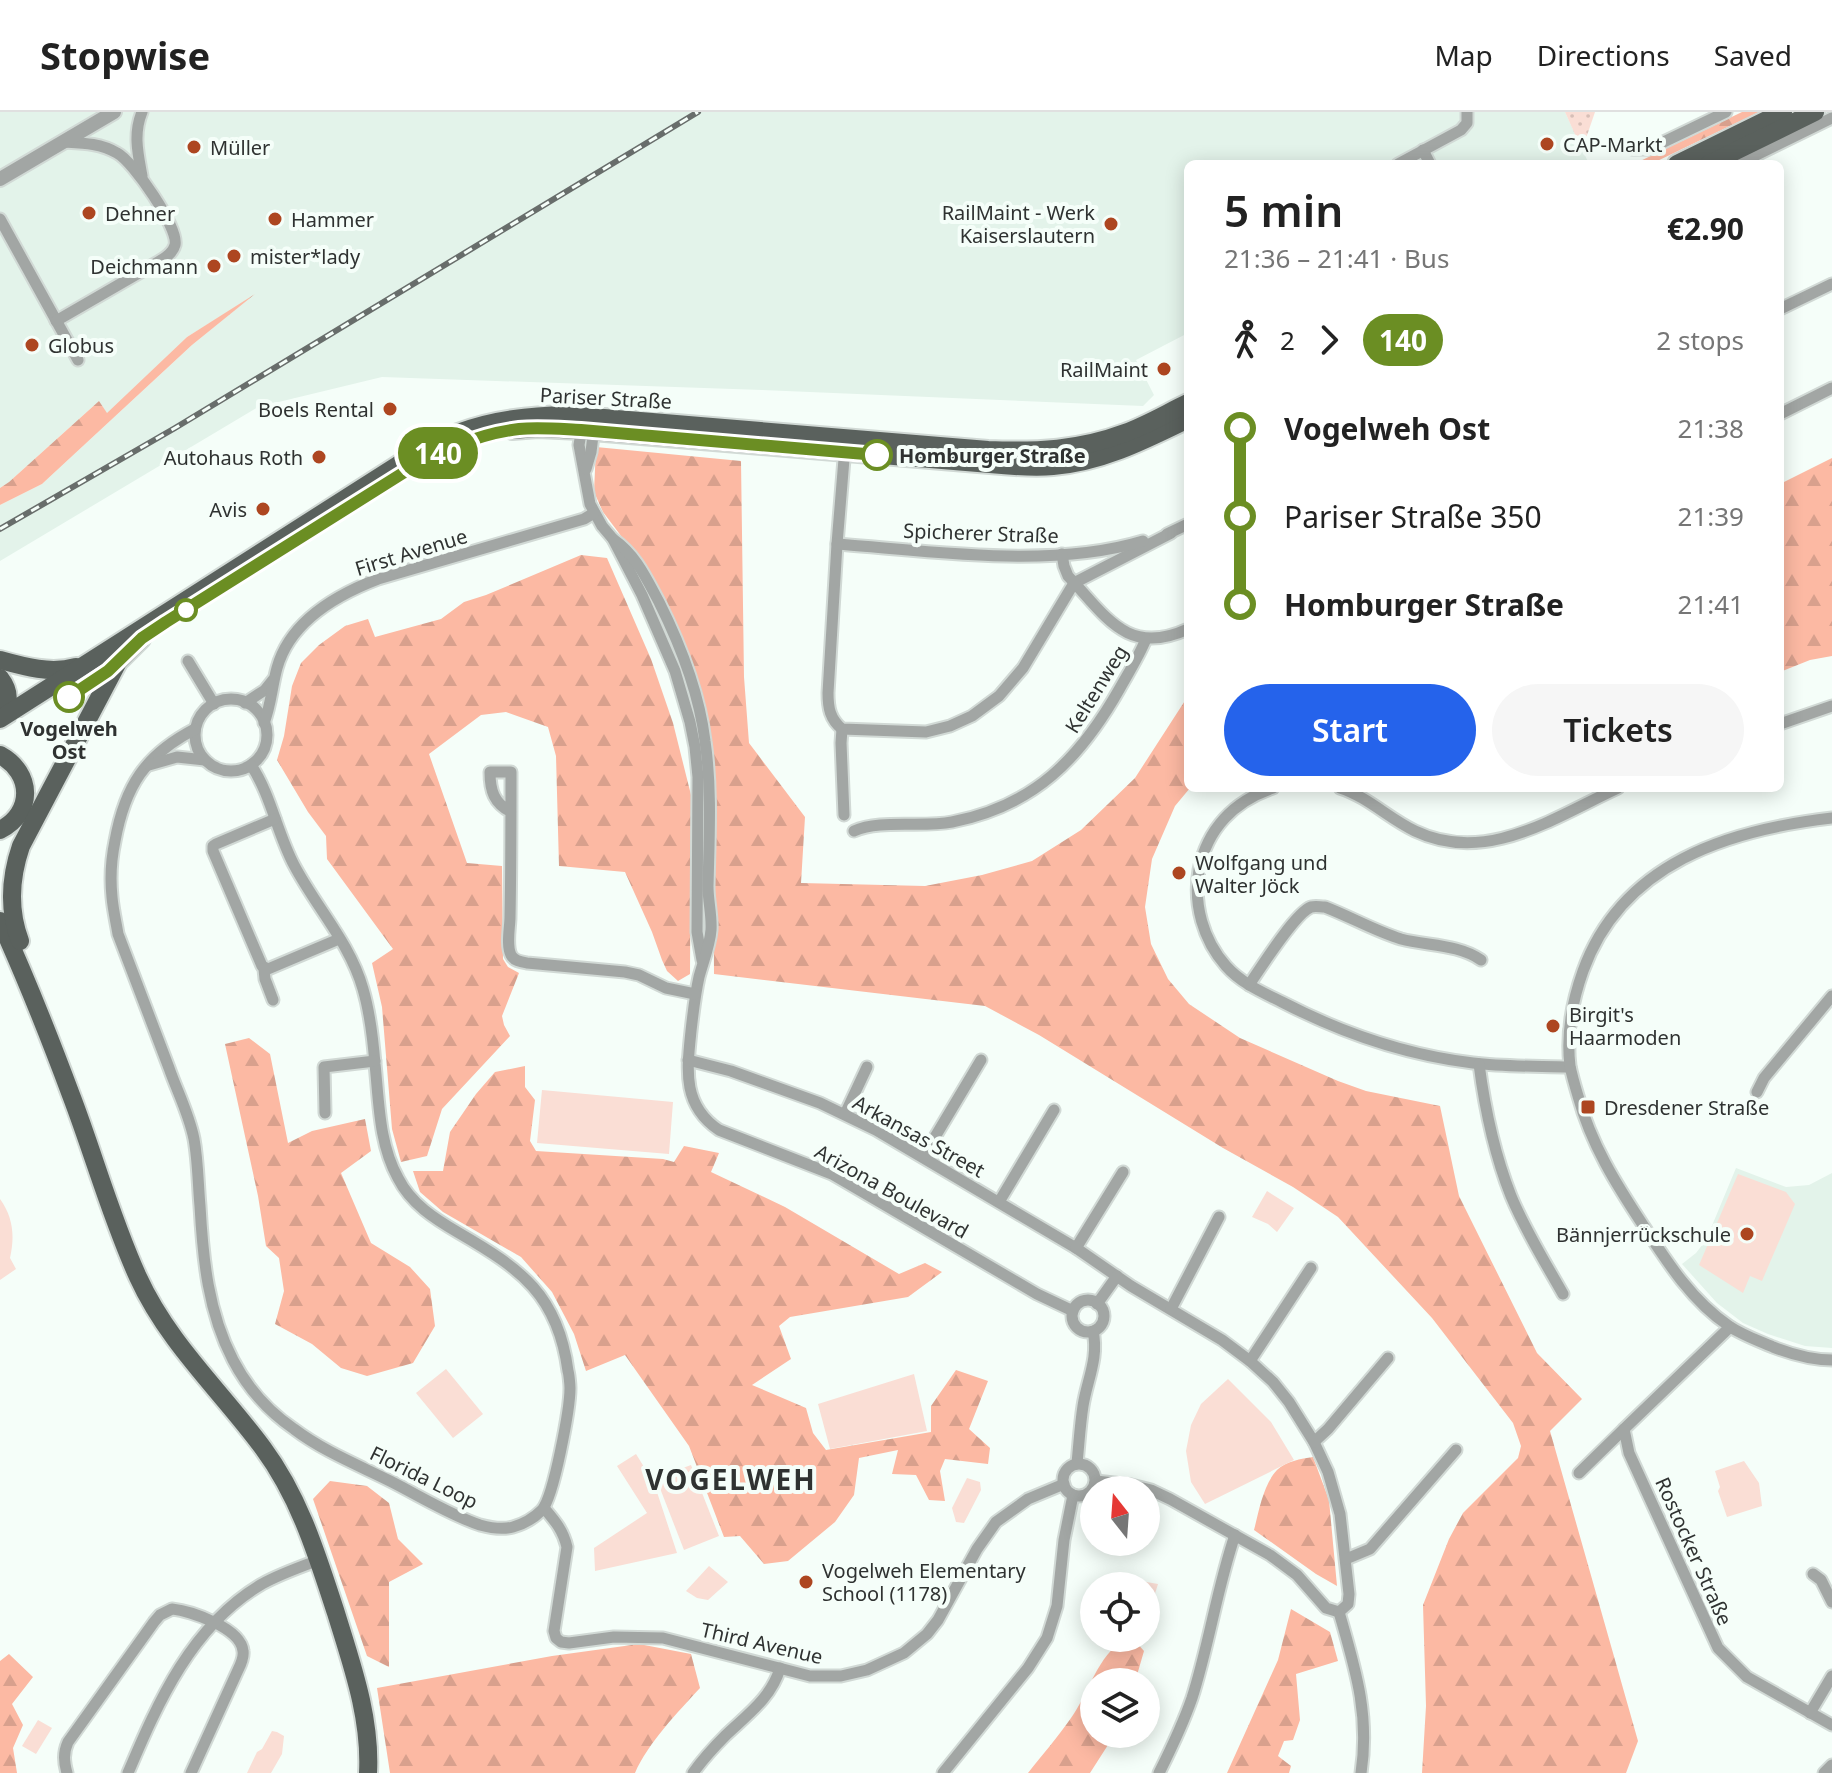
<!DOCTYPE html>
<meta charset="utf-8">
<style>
body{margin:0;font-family:"Noto Sans",sans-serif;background:#f6f6f6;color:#222;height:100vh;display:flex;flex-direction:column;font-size:30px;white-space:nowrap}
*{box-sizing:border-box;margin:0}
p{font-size:26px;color:#767676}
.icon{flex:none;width:44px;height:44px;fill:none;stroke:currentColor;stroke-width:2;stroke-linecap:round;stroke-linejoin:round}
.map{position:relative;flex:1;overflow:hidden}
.details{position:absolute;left:1184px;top:48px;width:600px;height:632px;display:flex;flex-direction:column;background:#fff;border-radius:12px;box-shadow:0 4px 20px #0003}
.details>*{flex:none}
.badge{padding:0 16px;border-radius:26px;font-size:28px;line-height:52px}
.needle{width:52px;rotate:343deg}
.controls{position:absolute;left:1080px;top:1364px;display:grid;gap:16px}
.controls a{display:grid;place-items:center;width:80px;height:80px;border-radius:50%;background:#fff;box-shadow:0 4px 20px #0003;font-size:40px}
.map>.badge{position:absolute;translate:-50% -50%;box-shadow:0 0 0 4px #fff}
.legs{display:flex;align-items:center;gap:12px;height:88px;padding:0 40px;font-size:26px}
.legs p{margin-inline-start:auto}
.overview{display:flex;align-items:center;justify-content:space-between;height:136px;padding:0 40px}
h1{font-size:44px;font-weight:600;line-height:60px}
.button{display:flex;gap:16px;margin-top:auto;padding:16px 40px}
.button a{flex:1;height:92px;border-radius:48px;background:#2563eb;color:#fff;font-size:32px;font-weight:600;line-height:92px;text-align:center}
.button a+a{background:#f6f6f6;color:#222}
ul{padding:0 40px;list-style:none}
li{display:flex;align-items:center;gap:28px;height:88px;font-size:30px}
li i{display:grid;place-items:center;width:12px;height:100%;margin:0 10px;background:currentColor}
li i::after{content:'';width:20px;height:20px;margin:-10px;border:6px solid;border-radius:50%;background:#fff}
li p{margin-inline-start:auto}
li:first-child i{background:linear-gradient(#0000 50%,currentColor 0)}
li:last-child i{background:linear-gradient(currentColor 50%,#0000 0)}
header{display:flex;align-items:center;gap:48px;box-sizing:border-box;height:112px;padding:0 40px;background:#fff;border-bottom:2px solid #e0e0e0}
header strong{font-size:38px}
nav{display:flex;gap:44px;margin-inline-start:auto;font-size:28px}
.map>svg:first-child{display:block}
.built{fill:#e3f3ea}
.grass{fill:url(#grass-dots)}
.forest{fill:url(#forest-firs)}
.park{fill:#faded5}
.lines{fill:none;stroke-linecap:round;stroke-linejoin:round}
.minor-casing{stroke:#d1d9d5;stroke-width:15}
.tertiary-casing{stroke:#d1d9d5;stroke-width:18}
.primary-casing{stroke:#d1d9d5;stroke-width:22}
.minor{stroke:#a2a6a4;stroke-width:11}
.tertiary{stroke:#a2a6a4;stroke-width:14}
.primary{stroke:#5a615d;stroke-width:18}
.rail-casing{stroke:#686d6b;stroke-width:6}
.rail{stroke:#f5fef9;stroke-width:3;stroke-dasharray:9;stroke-linecap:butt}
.line-1-casing{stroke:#fff;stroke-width:18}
.line-1{stroke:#6b8e23;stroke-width:12}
.poi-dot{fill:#ad4620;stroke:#f5fef9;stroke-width:3}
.stop-1-dot{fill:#fff;stroke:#6b8e23;stroke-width:4}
.labels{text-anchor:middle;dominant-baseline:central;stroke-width:8;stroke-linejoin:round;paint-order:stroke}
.poi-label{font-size:20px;fill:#2f3231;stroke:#f5fef9;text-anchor:start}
.street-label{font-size:20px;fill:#2f3231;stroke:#f5fef9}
.stop-label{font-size:20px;font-weight:bold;fill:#2f3231;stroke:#f5fef9;text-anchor:start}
.district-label{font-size:28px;font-weight:bold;letter-spacing:2px;fill:#2f3231;stroke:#f5fef9}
</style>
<header>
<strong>Stopwise</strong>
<nav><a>Map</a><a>Directions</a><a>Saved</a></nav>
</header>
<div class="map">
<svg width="1832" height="1661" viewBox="0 0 1832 1661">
<defs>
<pattern id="grass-dots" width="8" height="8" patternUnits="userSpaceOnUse" patternTransform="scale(2)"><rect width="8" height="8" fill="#faded5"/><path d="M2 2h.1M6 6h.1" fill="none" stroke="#d7bfb7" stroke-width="1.8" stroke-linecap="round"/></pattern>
<pattern id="forest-firs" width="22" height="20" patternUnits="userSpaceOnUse" patternTransform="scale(2)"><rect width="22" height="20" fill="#fcb9a3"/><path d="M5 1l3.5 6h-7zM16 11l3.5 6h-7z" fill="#d8a08d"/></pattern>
</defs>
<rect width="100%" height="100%" fill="#f5fef9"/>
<!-- built -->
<g class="built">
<polygon points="0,0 1565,0 1589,52 1188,52 1188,221 1136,248 1154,283 1143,294 762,278 382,265 258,295 0,449 0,393 42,372 192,233 247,188 187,225 107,302 99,289 9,370 0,376"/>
<polygon points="1736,1056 1786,1075 1809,1073 1832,1061 1832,1236 1805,1234 1768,1222 1743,1211 1717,1191 1682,1152 1696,1141 1706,1128"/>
</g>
<!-- grass -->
<polygon class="grass" points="1565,0 1595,0 1582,38"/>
<!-- forest -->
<g class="forest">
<polygon points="1742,0 1759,0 1651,52 1634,52"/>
<polygon points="255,182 192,233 42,372 0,393 0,376 9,370 99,289 107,301 187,225"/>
<polygon points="596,335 741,349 744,565 749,631 805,705 801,771 925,774 982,763 1032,749 1081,718 1135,666 1188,584 1188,676 1190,676 1175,694 1152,747 1145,795 1151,832 1168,867 1189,892 1240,926 1338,969 1366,979 1440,994 1459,1084 1537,1241 1582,1287 1550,1319 1638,1629 1626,1661 1422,1661 1426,1594 1423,1493 1449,1427 1463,1401 1518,1346 1521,1334 1513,1311 1432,1206 1338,1105 1293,1075 1223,1036 1039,923 985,894 714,862 713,687 693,565 640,449 603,400 594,380"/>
<polygon points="1832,346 1832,544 1810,548 1780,560 1780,372"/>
<polygon points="581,443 607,446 651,547 673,611 691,683 690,862 678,869 667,859 662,848 652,820 625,760 559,754 556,644 548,615 506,600 481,603 429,642 467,751 502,754 503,847 508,855 519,861 502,904 504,913 510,924 442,997 427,1044 401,1050 392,1017 382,895 372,851 393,837 327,747 326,724 308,700 277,648 284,624 292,574 301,551 319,533 345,514 368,507 375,525 441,507 464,490 486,483"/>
<polygon points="249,926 270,942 288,1031 312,1019 365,1007 371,1039 341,1061 371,1131 410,1155 430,1177 435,1214 413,1251 367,1264 341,1256 312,1232 275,1212 284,1179 279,1146 266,1134 258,1084 225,932"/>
<polygon points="525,954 525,975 535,988 530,1029 536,1039 663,1047 674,1050 684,1034 719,1041 711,1060 785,1095 899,1162 925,1151 942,1160 908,1185 790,1205 779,1214 791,1247 752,1273 806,1296 813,1321 826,1338 931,1320 931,1294 956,1258 988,1269 969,1317 990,1336 988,1352 945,1347 940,1359 945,1389 929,1388 916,1363 892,1362 898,1338 859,1346 854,1383 835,1410 788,1449 764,1452 740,1424 724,1425 689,1334 625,1243 586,1259 574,1222 552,1180 521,1145 443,1100 420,1080 413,1059 443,1059 450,1020 476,982 495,960"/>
<path d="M 1313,1345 L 1329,1388 L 1337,1474 L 1316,1462 L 1254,1418 C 1259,1399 1263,1373 1277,1358 C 1286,1349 1301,1347 1313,1345 Z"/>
<polygon points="330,1369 367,1374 389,1391 398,1427 423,1452 389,1470 389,1555 367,1544 313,1387"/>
<polygon points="1291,1497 1330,1520 1338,1549 1296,1562 1300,1608 1293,1628 1284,1629 1278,1644 1291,1654 1289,1661 1227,1661 1278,1548"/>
<path d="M 1124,1529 L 1136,1530 L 1144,1539 L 1135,1570 L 1094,1570 L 1094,1622 L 1115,1622 L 1090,1661 L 1028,1661 C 1042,1643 1058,1625 1071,1606 C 1087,1585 1099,1540 1124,1529 Z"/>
<path d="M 639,1532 L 691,1542 L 700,1576 C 678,1600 648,1631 635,1661 L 390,1661 L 377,1576 L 552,1544 Z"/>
<polygon points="9,1542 33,1565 12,1592 23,1613 13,1636 17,1661 0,1661 0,1549"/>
</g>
<!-- park -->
<g class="park">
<polygon points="542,978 673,990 669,1042 537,1031"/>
<polygon points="1738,1062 1786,1080 1795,1092 1762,1169 1750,1164 1743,1181 1699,1153"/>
<polygon points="1267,1079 1294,1096 1277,1120 1268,1112 1252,1105"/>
<path d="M 0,1087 C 13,1105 15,1124 10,1146 L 16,1157 L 0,1168 Z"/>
<polygon points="446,1257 483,1302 453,1326 416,1281"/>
<polygon points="914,1262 927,1319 830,1337 818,1292"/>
<polygon points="1228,1267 1271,1310 1294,1348 1205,1392 1191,1370 1186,1339 1191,1313 1201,1292"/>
<polygon points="636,1342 654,1371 677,1441 595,1459 594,1436 647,1401 617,1354"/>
<polygon points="1744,1349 1759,1371 1762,1394 1727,1405 1718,1379 1720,1375 1715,1359"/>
<polygon points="691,1353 719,1424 684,1438 656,1366"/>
<polygon points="967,1366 980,1370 981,1378 964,1411 956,1410 952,1396"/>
<polygon points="709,1454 728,1470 708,1488 697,1486 686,1479"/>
<polygon points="1129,1467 1158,1472 1146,1510 1146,1474 1128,1474"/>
<polygon points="38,1608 52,1616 36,1642 22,1634"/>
<polygon points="272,1619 277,1620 284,1624 282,1642 271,1661 247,1661 257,1640 262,1637"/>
</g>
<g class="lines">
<defs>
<g id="minor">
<polyline points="1632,37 1649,37 1726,0"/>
<polyline points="1423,38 1430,52"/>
<polyline points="1398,52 1461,18 1467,11 1467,0"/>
<polyline points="1738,52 1832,6"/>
<path d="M 142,64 C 138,42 133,22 142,0"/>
<polyline points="0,107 78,248"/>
<polyline points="1780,197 1832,172"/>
<path d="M 56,209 L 158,150 C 165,146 173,141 175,133 C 179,116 133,49 117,41 C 100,31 82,31 63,30"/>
<polyline points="1780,302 1832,276"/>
<polyline points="582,315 579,333 590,392 602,414 613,427 642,483 675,559 690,610 695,635 698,665 697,820 702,848"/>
<path d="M 845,335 L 837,432 L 828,581 C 828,596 830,607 842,617 L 926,620 L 950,614 L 972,604 L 999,584 L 1023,556 L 1074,471 L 1171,421"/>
<polyline points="586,357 591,340 594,315"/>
<polyline points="1167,422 1188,412"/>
<path d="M 613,427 C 636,443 646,466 659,490 C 681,534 699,580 705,629 C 712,677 709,727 708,775 C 708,789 712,804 711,818 C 710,833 703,850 699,865 C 695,883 693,901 691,919 C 687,958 682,993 719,1018 L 832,1062 L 1037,1182 L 1073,1199"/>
<path d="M 837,432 C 932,439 1051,457 1143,429"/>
<path d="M 1062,442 L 1064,454 L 1068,464 C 1106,504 1127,545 1188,517"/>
<polyline points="188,549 214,592"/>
<circle cx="231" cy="623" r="36"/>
<polyline points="245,591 265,578 273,568"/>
<path d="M 264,611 C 271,593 272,574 277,556 C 290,509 336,483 378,467 L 584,407 L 594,401"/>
<polyline points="1780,612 1832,594"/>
<path d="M 195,617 C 145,643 125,674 115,729 C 111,748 110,766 112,785 C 113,797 116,810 118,822 C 135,867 152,911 169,956 C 177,979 189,1002 194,1027 C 198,1049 198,1072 200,1094 C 203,1147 208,1200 233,1248 C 247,1275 269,1300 294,1317 C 323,1339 358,1353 390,1369 C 418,1383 450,1403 480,1413 C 491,1416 502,1418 513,1415 C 524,1412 535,1405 542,1398 C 554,1384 570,1296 570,1276 C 570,1273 569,1262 568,1259 C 558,1183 521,1157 459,1121 C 435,1107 411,1092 398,1066 C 379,1032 379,990 375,952 C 373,927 370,901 363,877 C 350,831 316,795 294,753 C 277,721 271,683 251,653"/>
<polyline points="842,617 841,631 844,703"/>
<polyline points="149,653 177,645 205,648"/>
<path d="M 1273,676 C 1234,689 1207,717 1199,758 C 1193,792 1203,828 1226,854 C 1241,871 1262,880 1282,890 C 1342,921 1406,943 1473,951 C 1505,955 1538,954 1570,955"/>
<path d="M 1340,676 C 1368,685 1388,706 1415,719 C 1486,753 1553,706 1618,676"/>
<path d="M 511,700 C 494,691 490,679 490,660 L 511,660 C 511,708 511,757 510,805 C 510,815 506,833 511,843 C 514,849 521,850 527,851 L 625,860 L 639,863 L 666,876 L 695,882"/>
<path d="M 1832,706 C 1728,718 1622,751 1583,859 C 1572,890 1566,921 1570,954 C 1572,964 1575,974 1578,984 C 1591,1032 1616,1072 1643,1113 C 1667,1150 1692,1189 1729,1214 C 1742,1223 1759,1229 1773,1235 C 1791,1242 1813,1248 1832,1248"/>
<polyline points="275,707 216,732 213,734 213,739 262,854 268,857 339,827"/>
<path d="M 854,719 C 880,707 922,716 952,710 C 1034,694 1080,647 1120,576 C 1129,560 1139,544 1146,527"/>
<polyline points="264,857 265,867 273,888"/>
<path d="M 1249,873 C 1260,857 1295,801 1311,795 C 1316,794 1320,795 1325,795 C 1351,805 1375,819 1401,827 C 1427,834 1458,832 1481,848"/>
<polyline points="688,948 731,959 820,991 876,1018 1076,1136 1131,1174 1222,1228 1250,1249 1273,1270 1289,1290 1314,1330 1328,1360 1340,1402 1349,1482 1348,1492 1339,1500"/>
<path d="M 1479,952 C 1485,998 1494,1041 1511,1084 C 1525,1118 1545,1150 1563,1182"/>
<polyline points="1757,980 1764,966 1832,884"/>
<polyline points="325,1001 324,955 375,949"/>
<polyline points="845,1002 867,955"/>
<polyline points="923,1045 981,948"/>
<polyline points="999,1090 1054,998"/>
<polyline points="1076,1136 1123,1060"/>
<circle cx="1088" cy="1204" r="16"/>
<polyline points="1097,1192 1117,1164"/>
<polyline points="1171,1197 1219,1105"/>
<polyline points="1730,1215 1624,1317 1629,1341 1718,1536 1747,1565 1832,1613"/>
<polyline points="1250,1249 1311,1156"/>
<polyline points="1314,1330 1328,1317 1388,1246"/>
<path d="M 1077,1351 C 1079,1332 1080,1313 1083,1294 C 1087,1268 1099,1246 1093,1219"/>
<circle cx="1079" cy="1368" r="16"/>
<polyline points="1579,1361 1624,1317"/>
<polyline points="1096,1369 1131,1373 1151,1378 1170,1387 1270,1443 1297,1463 1326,1496 1339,1500"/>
<path d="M 544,1396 C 555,1409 563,1418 567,1435 L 554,1519 L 556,1526 L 561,1530 L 569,1531 L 614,1525 L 663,1526 L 810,1564 L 841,1564 L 867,1558 L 904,1541 L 927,1522 L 938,1508 L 977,1437 L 996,1410 L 1028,1387 L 1064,1372"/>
<polyline points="1346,1447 1370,1437 1456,1338"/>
<polyline points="1813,1462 1821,1468 1832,1490"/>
<path d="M 1339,1500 C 1355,1556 1370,1602 1361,1661"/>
<polyline points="1810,1601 1832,1564"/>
<path d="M 67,1661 C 64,1650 63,1641 68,1630 L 154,1510 L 160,1503 L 172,1497 C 191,1499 241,1516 243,1539 C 244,1545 241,1552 238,1558 L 191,1661"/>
<path d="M 128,1661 C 158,1590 192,1513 262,1472 C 280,1462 300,1455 319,1448"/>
<path d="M 693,1661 C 703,1647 714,1635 726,1623 C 747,1603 772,1585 780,1556"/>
<polyline points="943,1661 1028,1556 1047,1526 1057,1494 1064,1428 1073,1383"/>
<path d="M 1159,1661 C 1171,1637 1183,1612 1192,1586 C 1209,1533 1217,1476 1235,1423"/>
<polyline points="1824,1661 1832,1653"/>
</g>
<polyline id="tertiary" points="0,67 114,0"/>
<g id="primary">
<polyline points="1677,52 1783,0"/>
<polyline points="1709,52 1815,0"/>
<path d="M 512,318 L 538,316 L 581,318 L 990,352 C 1011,354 1032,356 1053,354 C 1102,350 1145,328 1188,307"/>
<path d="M 0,548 C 25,555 51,562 76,555"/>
<path d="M 0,566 C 10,579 10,592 0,605"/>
<path d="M 0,607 L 398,353 C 418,341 437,329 458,321 C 494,307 531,304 568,303 L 988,338 C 1036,340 1080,338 1125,321 C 1147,313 1167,301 1188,291"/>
<path d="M 0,643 C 33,661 34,701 0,718"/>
<path d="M 0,809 C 26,866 49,924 71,983 C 94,1043 111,1106 138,1165 C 168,1231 221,1279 263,1336 C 300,1386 317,1443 336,1501 C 352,1553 371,1606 368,1661"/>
<path d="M 20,829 C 8,797 10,766 21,734 L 118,550 L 141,527"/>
</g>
</defs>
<!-- minor casing -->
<use href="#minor" class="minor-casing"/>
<!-- tertiary casing -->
<use href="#tertiary" class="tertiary-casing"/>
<!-- primary casing -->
<use href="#primary" class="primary-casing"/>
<!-- minor -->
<use href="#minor" class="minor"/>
<!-- tertiary -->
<use href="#tertiary" class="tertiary"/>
<!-- primary -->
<use href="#primary" class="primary"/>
<defs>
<polyline id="rail" points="0,417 175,316 698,0"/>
</defs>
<!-- rail casing -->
<use href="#rail" class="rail-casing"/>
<!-- rail -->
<use href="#rail" class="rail"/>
</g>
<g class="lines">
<defs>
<path id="line-1" d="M 69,585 L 108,559 L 142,526 L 166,510 L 403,361 C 439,340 476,322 519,317 C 539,315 560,317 581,318 L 877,343"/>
</defs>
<!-- line-1 casing -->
<use href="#line-1" class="line-1-casing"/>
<!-- line-1 -->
<use href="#line-1" class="line-1"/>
</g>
<!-- markers -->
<g class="poi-dot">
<circle cx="1547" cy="32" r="8"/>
<circle cx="194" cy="35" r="8"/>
<circle cx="89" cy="101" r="8"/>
<circle cx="275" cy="107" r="8"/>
<circle cx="1111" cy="112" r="8"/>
<circle cx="234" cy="144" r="8"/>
<circle cx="214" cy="154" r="8"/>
<circle cx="32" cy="233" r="8"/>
<circle cx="1164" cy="257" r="8"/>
<circle cx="390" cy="297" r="8"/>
<circle cx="319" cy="345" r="8"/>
<circle cx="263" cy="397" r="8"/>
<circle cx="1179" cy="761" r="8"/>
<circle cx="1553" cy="914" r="8"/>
<rect x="1580" y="987" width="16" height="16" rx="4"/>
<circle cx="1747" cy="1122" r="8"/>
<circle cx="806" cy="1470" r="8"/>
</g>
<g class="stop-1-dot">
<circle cx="877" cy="343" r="14"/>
<circle cx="186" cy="498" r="10"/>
<circle cx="69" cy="585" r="14"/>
</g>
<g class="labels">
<!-- poi labels -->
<g class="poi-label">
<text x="1563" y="32">CAP-Markt</text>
<text x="210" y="35">Müller</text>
<text x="1095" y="100" text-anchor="end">RailMaint - Werk<tspan x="1095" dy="23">Kaiserslautern</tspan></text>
<text x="105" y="101">Dehner</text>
<text x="291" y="107">Hammer</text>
<text x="250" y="144">mister*lady</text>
<text x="198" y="154" text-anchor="end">Deichmann</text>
<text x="48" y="233">Globus</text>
<text x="1148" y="257" text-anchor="end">RailMaint</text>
<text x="374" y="297" text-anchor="end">Boels Rental</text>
<text x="303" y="345" text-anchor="end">Autohaus Roth</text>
<text x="247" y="397" text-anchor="end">Avis</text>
<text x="1195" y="750">Wolfgang und<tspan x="1195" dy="23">Walter Jöck</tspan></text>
<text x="1569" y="902">Birgit's<tspan x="1569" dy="23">Haarmoden</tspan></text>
<text x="1604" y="995">Dresdener Straße</text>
<text x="1731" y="1122" text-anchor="end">Bännjerrückschule</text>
<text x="822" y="1458">Vogelweh Elementary<tspan x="822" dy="23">School (1178)</tspan></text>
</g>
<!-- street labels -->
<g class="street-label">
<text transform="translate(606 286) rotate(3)">Pariser Straße</text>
<text transform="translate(981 421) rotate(2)">Spicherer Straße</text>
<text transform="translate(411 440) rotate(-17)">First Avenue</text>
<text transform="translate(1096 577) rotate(-58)">Keltenweg</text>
<text transform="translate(919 1024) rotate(29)">Arkansas Street</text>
<text transform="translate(892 1079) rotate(29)">Arizona Boulevard</text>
<text transform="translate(424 1365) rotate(26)">Florida Loop</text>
<text transform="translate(1694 1439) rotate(66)">Rostocker Straße</text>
<text transform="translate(762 1531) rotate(13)">Third Avenue</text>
</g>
<!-- stop labels -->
<g class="stop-label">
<text x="899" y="343">Homburger Straße</text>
<text x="69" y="616" text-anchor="middle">Vogelweh<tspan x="69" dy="23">Ost</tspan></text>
</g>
<!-- district labels -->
<g class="district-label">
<text x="731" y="1367">VOGELWEH</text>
</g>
</g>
</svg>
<div class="controls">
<a><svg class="needle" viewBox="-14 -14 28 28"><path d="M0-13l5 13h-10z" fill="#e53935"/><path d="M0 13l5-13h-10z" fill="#767676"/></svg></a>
<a><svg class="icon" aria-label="locate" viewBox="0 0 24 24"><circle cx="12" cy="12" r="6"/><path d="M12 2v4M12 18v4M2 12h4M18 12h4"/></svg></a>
<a><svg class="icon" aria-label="layers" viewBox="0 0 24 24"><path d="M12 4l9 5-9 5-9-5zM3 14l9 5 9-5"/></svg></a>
</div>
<b class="badge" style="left:438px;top:341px;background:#6b8e23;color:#fff">140</b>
<section class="details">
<div class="overview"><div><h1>5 min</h1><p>21:36 – 21:41 · Bus</p></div><b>€2.90</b></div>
<div class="legs"><svg class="icon" aria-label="walk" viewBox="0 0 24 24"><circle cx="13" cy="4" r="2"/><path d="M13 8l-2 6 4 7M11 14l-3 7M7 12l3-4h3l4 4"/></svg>2<svg class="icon" aria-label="forward" viewBox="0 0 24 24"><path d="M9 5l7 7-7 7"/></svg><b class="badge" style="background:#6b8e23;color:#fff">140</b><p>2 stops</p></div>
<ul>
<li><i style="color:#6b8e23"></i><b>Vogelweh Ost</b><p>21:38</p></li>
<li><i style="color:#6b8e23"></i><span>Pariser Straße 350</span><p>21:39</p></li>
<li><i style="color:#6b8e23"></i><b>Homburger Straße</b><p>21:41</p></li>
</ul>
<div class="button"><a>Start</a><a>Tickets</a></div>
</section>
</div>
